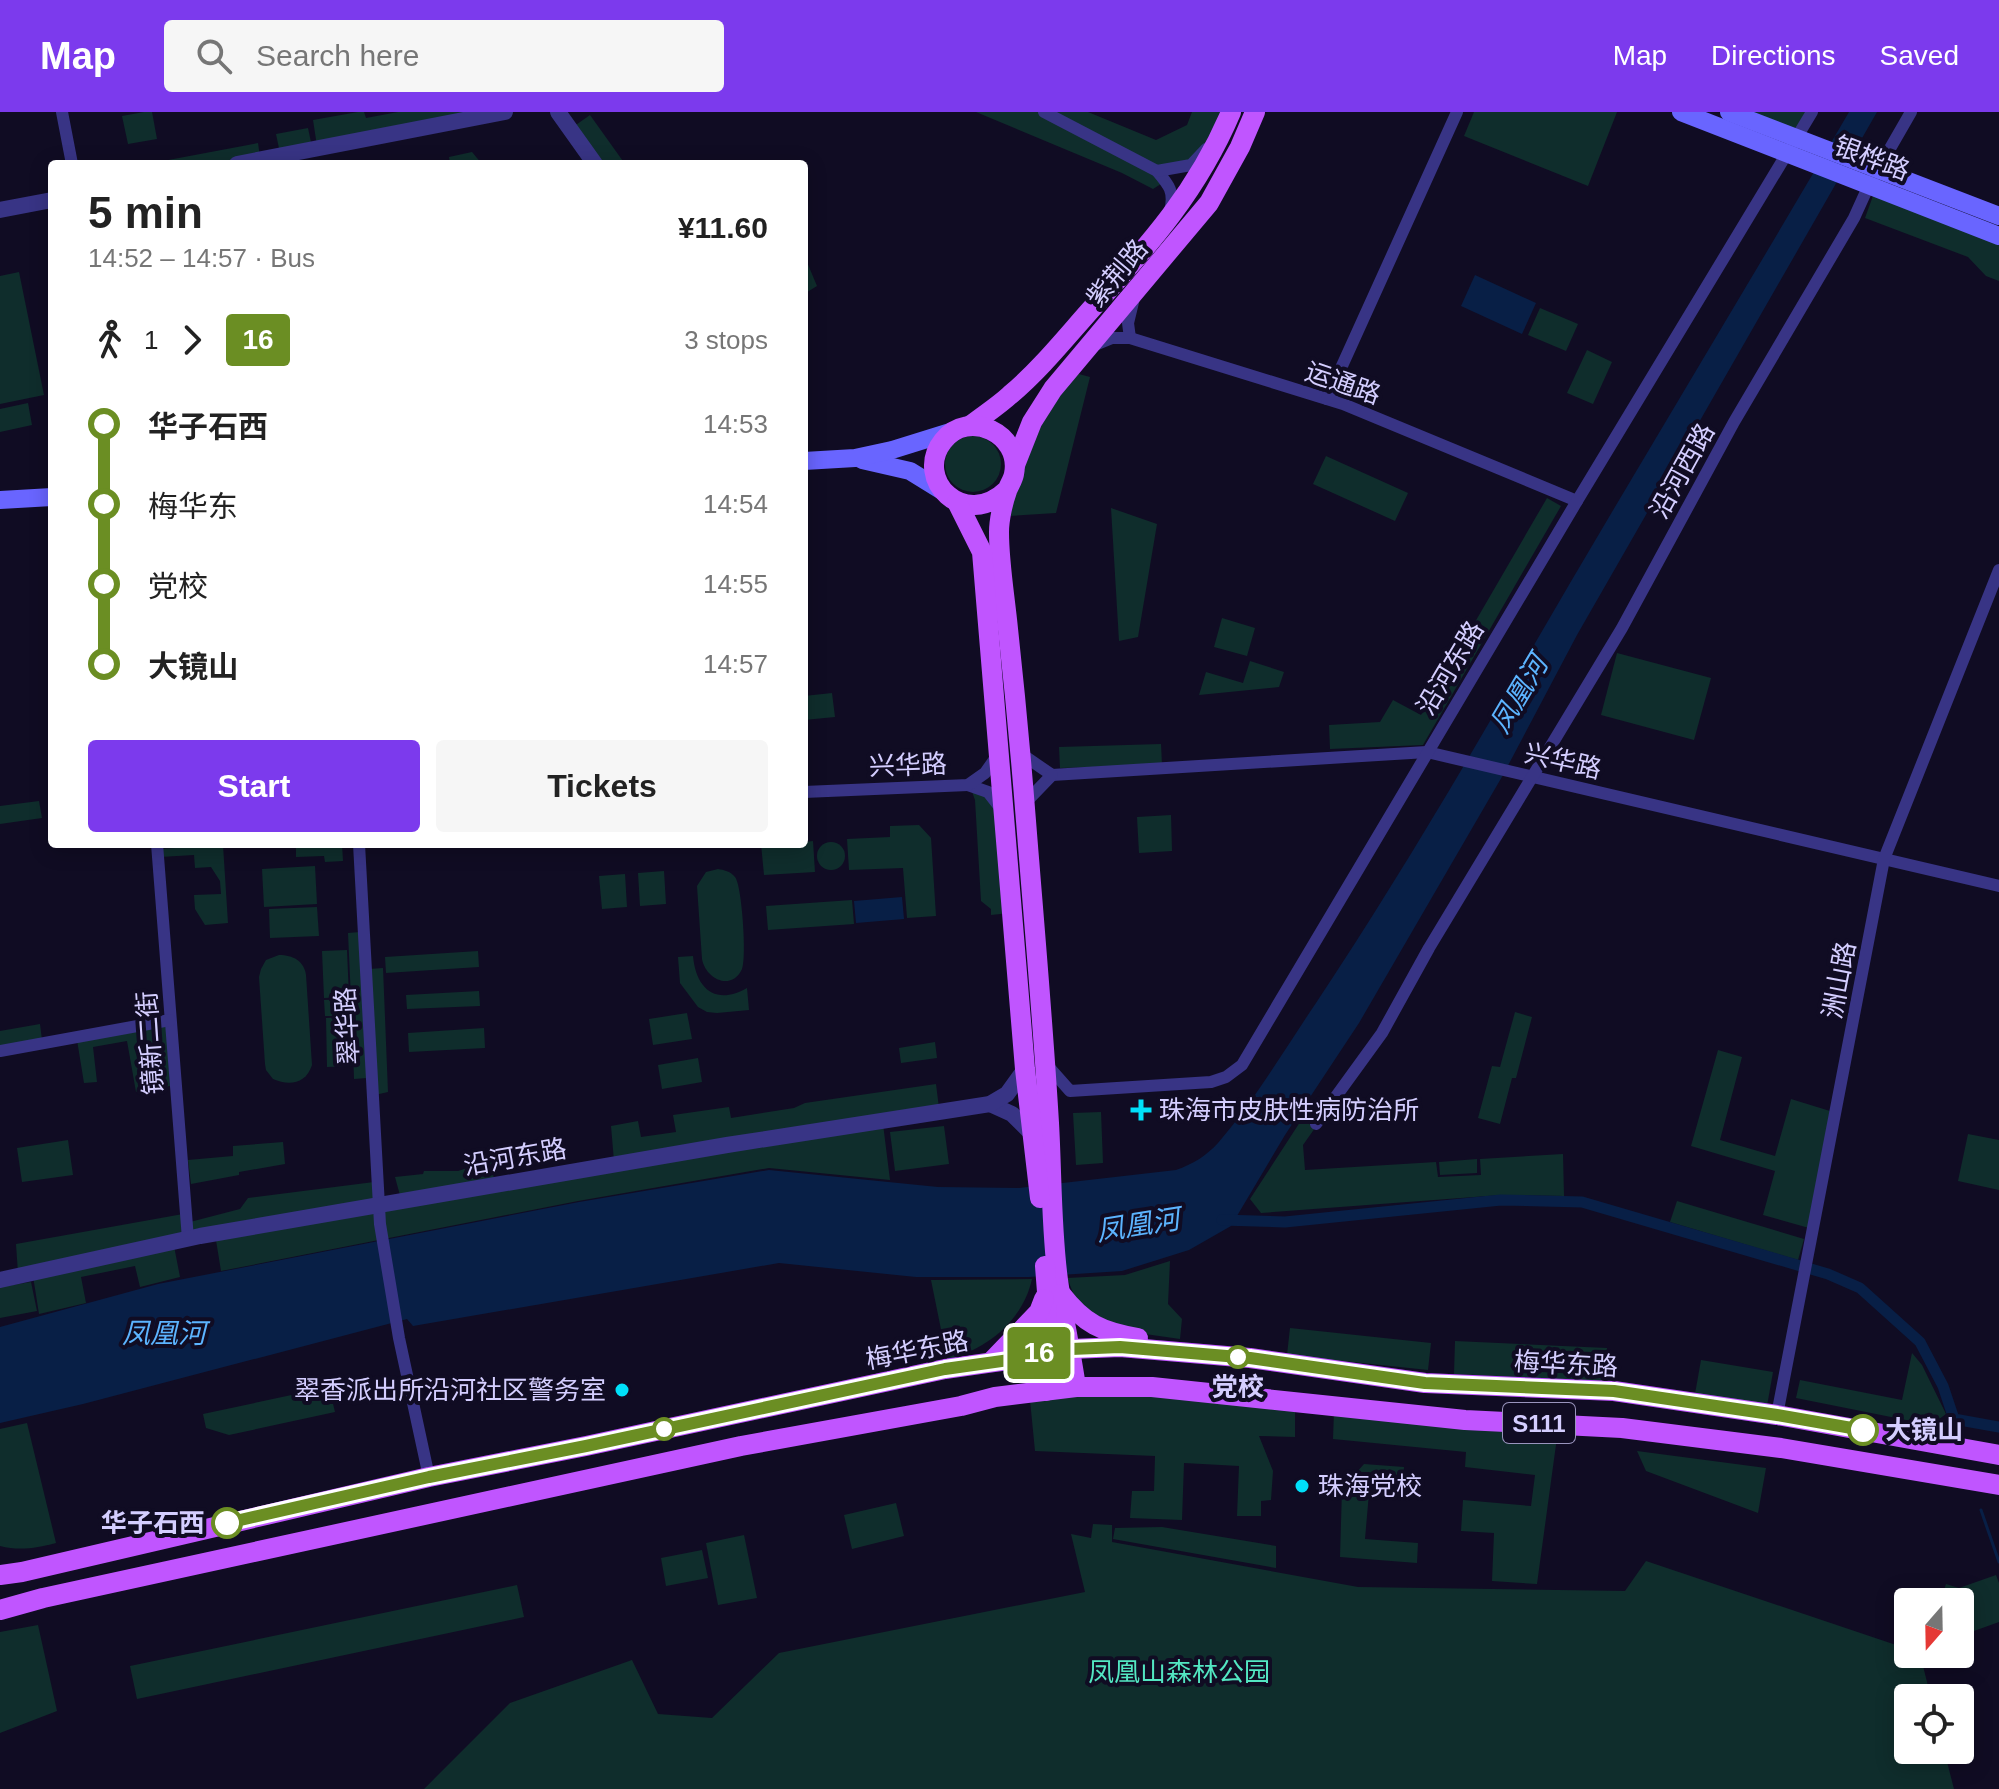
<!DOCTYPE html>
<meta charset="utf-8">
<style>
body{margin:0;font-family:Helvetica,"Noto Sans SC",sans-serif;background:#f6f6f6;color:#222;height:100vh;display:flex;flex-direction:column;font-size:30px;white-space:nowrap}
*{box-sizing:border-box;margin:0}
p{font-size:26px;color:#767676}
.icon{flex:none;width:44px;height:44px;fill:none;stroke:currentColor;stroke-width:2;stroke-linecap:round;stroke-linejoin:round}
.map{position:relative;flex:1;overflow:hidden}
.panel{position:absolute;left:48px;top:48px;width:760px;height:688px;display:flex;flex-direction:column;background:#fff;border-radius:8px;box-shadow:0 4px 20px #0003}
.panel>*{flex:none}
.badge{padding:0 16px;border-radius:6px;font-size:28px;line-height:52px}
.needle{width:52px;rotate:200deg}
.tools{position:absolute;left:1894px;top:1476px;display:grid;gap:16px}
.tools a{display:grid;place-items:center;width:80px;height:80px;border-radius:8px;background:#fff;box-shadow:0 4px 20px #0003;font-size:40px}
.map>.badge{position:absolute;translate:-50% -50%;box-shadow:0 0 0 4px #fff}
.legs{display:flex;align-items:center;gap:12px;height:88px;padding:0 40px;font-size:26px}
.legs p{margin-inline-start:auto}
.head{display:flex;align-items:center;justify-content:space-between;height:136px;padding:0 40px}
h1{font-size:44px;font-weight:600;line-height:60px}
.primary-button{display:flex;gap:16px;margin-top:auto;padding:16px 40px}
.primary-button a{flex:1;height:92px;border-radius:8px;background:#7c3aed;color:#fff;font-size:32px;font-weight:600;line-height:92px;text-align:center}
.primary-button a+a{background:#f6f6f6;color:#222}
ul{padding:0 40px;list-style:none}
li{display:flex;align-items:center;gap:28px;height:80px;font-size:30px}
li i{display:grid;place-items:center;width:12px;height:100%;margin:0 10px;background:currentColor}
li i::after{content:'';width:20px;height:20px;margin:-10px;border:6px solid;border-radius:50%;background:#fff}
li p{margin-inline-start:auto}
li:first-child i{background:linear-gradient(#0000 50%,currentColor 0)}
li:last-child i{background:linear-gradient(currentColor 50%,#0000 0)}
header{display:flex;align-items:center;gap:48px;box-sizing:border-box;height:112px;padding:0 40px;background:#7c3aed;color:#fff}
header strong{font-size:38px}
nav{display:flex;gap:44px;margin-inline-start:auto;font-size:28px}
.search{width:560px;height:72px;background:#f6f6f6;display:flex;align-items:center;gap:20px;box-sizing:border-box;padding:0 28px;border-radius:8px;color:#767676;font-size:30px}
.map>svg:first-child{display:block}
.green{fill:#0f2d2c}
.water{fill:#081f46}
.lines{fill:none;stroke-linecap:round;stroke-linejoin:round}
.stream{stroke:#081f46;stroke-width:3}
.canal{stroke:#081f46;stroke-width:11}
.minor{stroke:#383485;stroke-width:12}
.tertiary{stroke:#383485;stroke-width:16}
.secondary{stroke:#6965ff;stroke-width:18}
.primary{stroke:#c055ff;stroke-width:20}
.line-1-casing{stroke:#fff;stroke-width:18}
.line-1{stroke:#6b8e23;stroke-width:12}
.poi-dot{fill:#00e0f9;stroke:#100c23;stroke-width:3}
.stop-1-dot{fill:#fff;stroke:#6b8e23;stroke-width:4}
.labels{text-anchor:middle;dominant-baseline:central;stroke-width:8;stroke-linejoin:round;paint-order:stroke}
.shield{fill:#100c23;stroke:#9994bd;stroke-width:2}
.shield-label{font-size:24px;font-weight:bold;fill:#d4ceff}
.street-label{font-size:26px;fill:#d4ceff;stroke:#100c23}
.poi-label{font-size:26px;fill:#d4ceff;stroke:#100c23;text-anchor:start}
.stop-label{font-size:26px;font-weight:bold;fill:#d4ceff;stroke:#100c23}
.park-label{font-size:26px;fill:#53e6c2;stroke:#100c23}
.water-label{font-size:28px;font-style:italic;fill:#5cb4ff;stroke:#100c23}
</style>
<header>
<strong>Map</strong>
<div class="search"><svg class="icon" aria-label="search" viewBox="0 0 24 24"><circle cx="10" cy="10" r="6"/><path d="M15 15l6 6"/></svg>Search here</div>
<nav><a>Map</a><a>Directions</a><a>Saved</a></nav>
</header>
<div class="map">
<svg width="1999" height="1677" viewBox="0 0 1999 1677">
<rect width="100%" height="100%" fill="#100c23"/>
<!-- green -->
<g class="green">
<polygon points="144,0 152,0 157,27 128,32 122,4"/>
<polygon points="358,0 364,0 366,6 398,0 494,0 317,34 313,8"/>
<polygon points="976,0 1038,0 1156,61 1164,70 1153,77 1122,61"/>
<polygon points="1050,0 1088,0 1156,28 1187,13 1192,0 1228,0 1222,14 1190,50 1158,56"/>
<polygon points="1474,0 1617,0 1588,74 1464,24"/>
<polygon points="1733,0 1811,0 1797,24"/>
<polygon points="590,3 625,52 599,52 573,15"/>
<polygon points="308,16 312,35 280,41 276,22"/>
<polygon points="258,31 260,45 222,52 147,52"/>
<polygon points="472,40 482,52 450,52 449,45"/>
<polygon points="1874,81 1999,130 1999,169 1986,164 1968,145 1865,106"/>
<polygon points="804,143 817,174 804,182"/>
<polygon points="19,160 44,283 0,292 0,164"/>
<polygon points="1540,196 1578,212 1566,239 1528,223"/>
<polygon points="1587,238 1612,250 1593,292 1567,281"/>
<polygon points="1075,261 1090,265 1056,401 1008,404 1039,313"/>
<polygon points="28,291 32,313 0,320 0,297"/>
<circle cx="973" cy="352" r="28"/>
<polygon points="1326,344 1408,381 1395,409 1313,372"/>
<polygon points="1547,386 1561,394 1423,633 1330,637 1329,613 1380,610 1393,588 1421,603"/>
<polygon points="1111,396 1157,412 1138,525 1119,529"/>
<polygon points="1222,506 1255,516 1247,544 1214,535"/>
<polygon points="1617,541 1711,566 1694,628 1601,603"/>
<polygon points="1250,549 1284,560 1279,575 1199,583 1206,560 1243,571"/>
<polygon points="832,581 835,605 804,608 804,584"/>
<polygon points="1161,632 1162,653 1060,656 1059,635"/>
<polygon points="971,677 986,683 1002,702 1010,801 991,803 991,797 981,789 975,688"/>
<polygon points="39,689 42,706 0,712 0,694"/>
<polygon points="1171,703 1172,739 1139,741 1137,705"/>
<polygon points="919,713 931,726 936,804 907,806 903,756 849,758 847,727 890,725 890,714"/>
<polygon points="813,729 815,760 764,763 761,732 804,732 804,730"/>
<circle cx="831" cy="744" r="14"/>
<polygon points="296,732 342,732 343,749 325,750 324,744 296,745"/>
<polygon points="223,733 228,811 205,813 195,797 194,783 221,782 220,769 211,755 195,756 194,743 160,745 159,737"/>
<polygon points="315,754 317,792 264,795 262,757"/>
<path d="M 718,757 C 724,758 730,759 735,765 C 742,773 747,847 742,857 C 732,879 706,868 702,847 L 697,774 L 706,760 Z"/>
<polygon points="664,759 666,792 640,794 638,761"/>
<polygon points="625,762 627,795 602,797 599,764"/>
<polygon points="852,788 854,812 768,818 766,794"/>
<polygon points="317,795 319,824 270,826 269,797"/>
<polygon points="360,820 367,966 354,967 352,904 325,904 324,888 351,887 348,821"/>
<polygon points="347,838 349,885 324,886 322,839"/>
<polygon points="478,839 479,855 386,861 385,845"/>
<path d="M 279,843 C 293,843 304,849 306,863 L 312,953 C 306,972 289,974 273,967 L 266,958 L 265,952 L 259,865 L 261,857 L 266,848 Z"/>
<path d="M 693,844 C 696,877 716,894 747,876 L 749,898 L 717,901 L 707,900 L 698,895 L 680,871 L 678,845 Z"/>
<polygon points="383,856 388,980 375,983 369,857"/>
<polygon points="479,879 480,894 407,897 406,883"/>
<polygon points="1515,900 1532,905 1516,966 1512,966 1500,1012 1478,1006 1492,954 1500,955"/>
<polygon points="687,901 692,927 653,933 649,907"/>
<polygon points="351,905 352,954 327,955 326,906"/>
<polygon points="40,912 42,928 0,936 0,919"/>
<polygon points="166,912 170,974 136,980 127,929 93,935 97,970 84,971 77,928"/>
<polygon points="484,916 485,936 409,940 408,921"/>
<polygon points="935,930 937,946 901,951 899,936"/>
<polygon points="1718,938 1742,945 1720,1028 1775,1044 1791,987 1830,999 1809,1116 1763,1103 1775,1059 1691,1034"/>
<polygon points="698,946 702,970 662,977 658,953"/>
<polygon points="936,972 939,996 614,1049 611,1014 638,1009 641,1025 676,1020 673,1003 729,995 731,1006 794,996 805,991"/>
<polygon points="1101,1000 1103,1051 1076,1053 1073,1001"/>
<polygon points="1302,1007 1315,1016 1303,1033 1305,1058 1436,1050 1438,1065 1481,1063 1480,1047 1563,1042 1564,1084 1501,1083 1261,1101 1250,1087"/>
<polygon points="883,1012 890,1068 769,1056 578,1089 221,1159 215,1122"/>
<polygon points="944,1014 949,1052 895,1059 890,1020"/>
<polygon points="1968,1022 1999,1028 1999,1078 1958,1069"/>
<polygon points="68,1028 73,1063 22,1070 17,1036"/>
<polygon points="283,1030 285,1052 239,1060 239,1063 191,1072 188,1048 233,1044 233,1034"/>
<polygon points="1477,1047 1477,1061 1440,1063 1439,1050"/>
<polygon points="492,1048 494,1070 401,1087 395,1065 423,1062 424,1059 458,1059"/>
<polygon points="374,1070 375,1090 190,1122 190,1110 240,1097 248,1086"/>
<polygon points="1677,1089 1804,1127 1798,1148 1670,1110"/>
<polygon points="183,1102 184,1123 18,1161 16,1132"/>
<polygon points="174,1134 180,1165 140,1175 135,1154 81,1165 86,1191 39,1202 33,1164"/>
<polygon points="1170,1149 1168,1192 1182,1207 1180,1227 1124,1219 1102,1210 1077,1190 1067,1166 1125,1163"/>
<path d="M 1032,1167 C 1023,1208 987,1238 947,1247 L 931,1168 Z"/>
<polygon points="31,1170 37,1199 0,1206 0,1175"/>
<polygon points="1290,1216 1431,1231 1428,1258 1287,1243"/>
<polygon points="1455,1229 1607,1236 1606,1269 1454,1262"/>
<polygon points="1912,1241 1922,1253 1946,1302 1931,1313 1796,1286 1800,1268 1902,1288"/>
<polygon points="1701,1248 1773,1260 1767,1294 1695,1282"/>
<polygon points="329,1275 335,1300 229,1323 206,1316 203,1302"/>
<polygon points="1077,1280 1153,1283 1295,1296 1295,1325 1259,1324 1273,1359 1271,1388 1261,1389 1261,1404 1237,1404 1239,1354 1184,1351 1182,1408 1130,1406 1132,1379 1154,1379 1155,1344 1035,1339 1030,1288"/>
<polygon points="1334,1299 1558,1318 1537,1472 1492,1469 1494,1421 1461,1419 1463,1388 1531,1394 1535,1363 1465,1355 1466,1340 1333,1327"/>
<path d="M 27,1311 L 56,1431 C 36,1436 20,1439 0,1434 L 0,1317 Z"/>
<polygon points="1637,1339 1766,1356 1758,1401 1646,1359"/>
<polygon points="1364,1352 1404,1355 1402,1383 1369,1381 1365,1427 1418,1431 1417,1451 1340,1445 1342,1377"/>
<polygon points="896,1391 904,1424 852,1437 844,1403"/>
<polygon points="1093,1412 1112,1413 1112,1430 1358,1475 1625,1479 1646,1449 1908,1537 1908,1542 1920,1542 1931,1586 1908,1586 1908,1638 1944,1638 1954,1677 424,1677 510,1591 632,1548 658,1602 712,1606 779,1541 1085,1480 1071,1422 1091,1426"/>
<polygon points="1162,1415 1276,1434 1276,1456 1113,1427 1115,1416"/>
<polygon points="744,1423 757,1486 718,1493 706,1431"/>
<polygon points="702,1438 708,1466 666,1474 661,1446"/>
<polygon points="1996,1463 1999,1471 1999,1510 1960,1524 1960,1490 1940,1490 1946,1472 1959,1476"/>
<polygon points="517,1473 524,1505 137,1587 130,1554"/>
<polygon points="38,1513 57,1599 0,1621 0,1520"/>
</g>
<!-- water -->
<g class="water">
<path d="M 1849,0 L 1877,0 L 1577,523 L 1503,663 L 1359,911 L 1285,1023 L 1231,1114 L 1189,1138 L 1122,1159 L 1029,1165 L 916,1165 L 779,1151 L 413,1214 L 407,1207 L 83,1292 L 0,1311 L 0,1215 L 158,1172 L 579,1090 L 769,1058 L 938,1075 L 1019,1076 L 1176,1058 C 1193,1052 1206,1044 1218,1031 C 1255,988 1284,938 1316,891 C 1391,778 1460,662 1527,545 C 1633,362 1743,182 1849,0 Z"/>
<polygon points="1475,163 1536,191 1522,222 1461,194"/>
<polygon points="902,785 904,807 856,811 854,789"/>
</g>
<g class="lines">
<!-- stream -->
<polyline class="stream" points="1981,1398 1999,1450"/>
<!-- canal -->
<polyline class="canal" points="1222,1108 1285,1110 1501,1088 1582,1090 1828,1162 1860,1176 1920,1230 1943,1274 1954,1307 1999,1315"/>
<!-- minor -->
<g class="minor">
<polyline points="62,0 72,52"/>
<path d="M 1044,0 L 1157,59 C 1169,73 1175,80 1170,99"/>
<polyline points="1157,59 1191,53 1206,37"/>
<polyline points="1130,226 1128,211 1134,186"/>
<polyline points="1095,233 1112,226 1130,226 1343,292 1577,389"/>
<polyline points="1327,287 1457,0"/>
<polyline points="1020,641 1052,663 1427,640 1999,774"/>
<polyline points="968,673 988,680 1002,698"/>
<polyline points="804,680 968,673 985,661 999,641"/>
<polyline points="1025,691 1052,663"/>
<polyline points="157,732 188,1127"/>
<polyline points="359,732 380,1112 399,1226 429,1365"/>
<polyline points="0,939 170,908"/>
<polyline points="1047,953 1070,979 1211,970 1226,965 1242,953 1577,389 1812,0"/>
<polyline points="1316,1012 1382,921 1429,836 1622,516 1734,310 1854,106 1869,73 1911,0"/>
<polyline points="1777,1303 1884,747 1999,458"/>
</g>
<!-- tertiary -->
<g class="tertiary">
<polyline points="558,0 595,52"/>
<polyline points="237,52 505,0"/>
<polyline points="0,98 52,88"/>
<polyline points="990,992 1012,1002 1031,1021"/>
<polyline points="0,1168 200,1124 727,1033 990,992 1007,982 1025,957"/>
</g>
<!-- secondary -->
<g class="secondary">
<polyline points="1681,0 1999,124"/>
<polyline points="1729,0 1999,104"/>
<polyline points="862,348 910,359 944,380"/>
<polyline points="804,349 855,346 892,338 953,319"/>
<polyline points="0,388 52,385"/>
</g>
<!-- primary -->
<g class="primary">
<path d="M 971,313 C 984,303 998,294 1010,283 C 1041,257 1067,224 1094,194 C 1150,132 1198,78 1231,0"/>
<polyline points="1015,353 1032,310 1053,277 1209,91 1240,35 1255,0"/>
<path d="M 1007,378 C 964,419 913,367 943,329 C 968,296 1022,322 1014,362 C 1013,368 1009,373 1007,379 C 1003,390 999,408 999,420 C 999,452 1005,485 1008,517 C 1015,581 1021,645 1026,709 C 1034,810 1043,910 1049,1011 C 1052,1063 1051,1116 1058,1168 C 1063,1204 1071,1240 1076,1275"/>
<polyline points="957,390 982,440 1025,957 1040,1086"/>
<polyline points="1045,1154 1047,1180 1046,1279"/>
<path d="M 1061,1182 C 1084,1212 1102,1220 1138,1226"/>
<polyline points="991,1250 1039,1200 1044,1187"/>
<polyline points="0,1463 22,1460 429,1365 586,1334 945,1257 1023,1246 1045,1240 1071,1237 1120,1235 1250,1246 1425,1271 1614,1279 1777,1303 1999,1343"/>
<polyline points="0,1498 43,1486 741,1334 961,1294 995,1285 1076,1275 1152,1275 1465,1308 1622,1316 1781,1336 1999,1373"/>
</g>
</g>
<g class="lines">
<defs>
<polyline id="line-1" points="227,1411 429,1365 586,1334 945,1257 1023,1246 1045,1240 1071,1237 1120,1235 1250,1246 1425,1271 1614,1279 1777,1303 1863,1318"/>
</defs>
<!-- line-1 casing -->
<use href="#line-1" class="line-1-casing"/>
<!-- line-1 -->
<use href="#line-1" class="line-1"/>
</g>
<!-- markers -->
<g class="poi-dot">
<path d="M1137 986h8v8h8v8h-8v8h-8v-8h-8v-8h8z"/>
<circle cx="622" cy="1278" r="8"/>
<circle cx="1302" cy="1374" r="8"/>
</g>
<g class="stop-1-dot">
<circle cx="1238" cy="1245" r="10"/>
<circle cx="664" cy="1317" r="10"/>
<circle cx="1863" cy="1318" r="14"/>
<circle cx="227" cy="1411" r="14"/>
</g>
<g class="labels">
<!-- shield labels -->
<rect class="shield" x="1503" y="1291" width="72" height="40" rx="6"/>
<g class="shield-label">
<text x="1539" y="1311">S111</text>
</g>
<!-- street labels -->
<g class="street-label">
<text transform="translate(1872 46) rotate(21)">银桦路</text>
<text transform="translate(1117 161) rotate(-50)">紫荆路</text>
<text transform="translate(1343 271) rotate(19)">运通路</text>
<text transform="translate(1682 359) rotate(-61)">沿河西路</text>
<text transform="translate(1450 556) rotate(-59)">沿河东路</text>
<text transform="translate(1563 649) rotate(13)">兴华路</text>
<text transform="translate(908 653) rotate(-2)">兴华路</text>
<text transform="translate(1839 868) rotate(-79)">洲山路</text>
<text transform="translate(347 914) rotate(-93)">翠华路</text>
<text transform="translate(150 931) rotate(-94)">镜新二街</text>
<text transform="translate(515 1045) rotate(-10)">沿河东路</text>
<text transform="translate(917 1238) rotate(-11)">梅华东路</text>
<text transform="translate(1566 1252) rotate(3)">梅华东路</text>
</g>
<!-- poi labels -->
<g class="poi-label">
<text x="1159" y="998">珠海市皮肤性病防治所</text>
<text x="606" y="1278" text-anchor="end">翠香派出所沿河社区警务室</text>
<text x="1318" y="1374">珠海党校</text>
</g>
<!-- stop labels -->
<g class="stop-label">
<text x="1238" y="1275">党校</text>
<text x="1885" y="1318" text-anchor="start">大镜山</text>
<text x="205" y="1411" text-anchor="end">华子石西</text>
</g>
<!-- park labels -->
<g class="park-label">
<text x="1179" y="1560">凤凰山森林公园</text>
</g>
<!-- water labels -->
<g class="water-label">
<text transform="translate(1519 582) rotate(-59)">凤凰河</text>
<text transform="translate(1138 1113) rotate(-9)">凤凰河</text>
<text x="164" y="1221">凤凰河</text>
</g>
</g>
</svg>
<div class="tools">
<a><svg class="needle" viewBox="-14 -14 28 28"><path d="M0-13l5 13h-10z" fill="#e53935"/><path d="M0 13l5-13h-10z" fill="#767676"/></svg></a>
<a><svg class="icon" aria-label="locate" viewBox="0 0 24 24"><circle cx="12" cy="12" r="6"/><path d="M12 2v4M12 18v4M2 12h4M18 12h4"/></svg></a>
</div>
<b class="badge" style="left:1039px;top:1241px;background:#6b8e23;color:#fff">16</b>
<section class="panel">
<div class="head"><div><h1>5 min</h1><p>14:52 – 14:57 · Bus</p></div><b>¥11.60</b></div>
<div class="legs"><svg class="icon" aria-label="walk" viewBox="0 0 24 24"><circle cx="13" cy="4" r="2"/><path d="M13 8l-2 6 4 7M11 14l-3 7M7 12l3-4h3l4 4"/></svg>1<svg class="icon" aria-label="forward" viewBox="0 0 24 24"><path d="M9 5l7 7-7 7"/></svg><b class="badge" style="background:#6b8e23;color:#fff">16</b><p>3 stops</p></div>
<ul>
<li><i style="color:#6b8e23"></i><b>华子石西</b><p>14:53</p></li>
<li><i style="color:#6b8e23"></i><span>梅华东</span><p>14:54</p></li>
<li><i style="color:#6b8e23"></i><span>党校</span><p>14:55</p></li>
<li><i style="color:#6b8e23"></i><b>大镜山</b><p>14:57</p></li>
</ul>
<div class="primary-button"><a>Start</a><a>Tickets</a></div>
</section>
</div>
